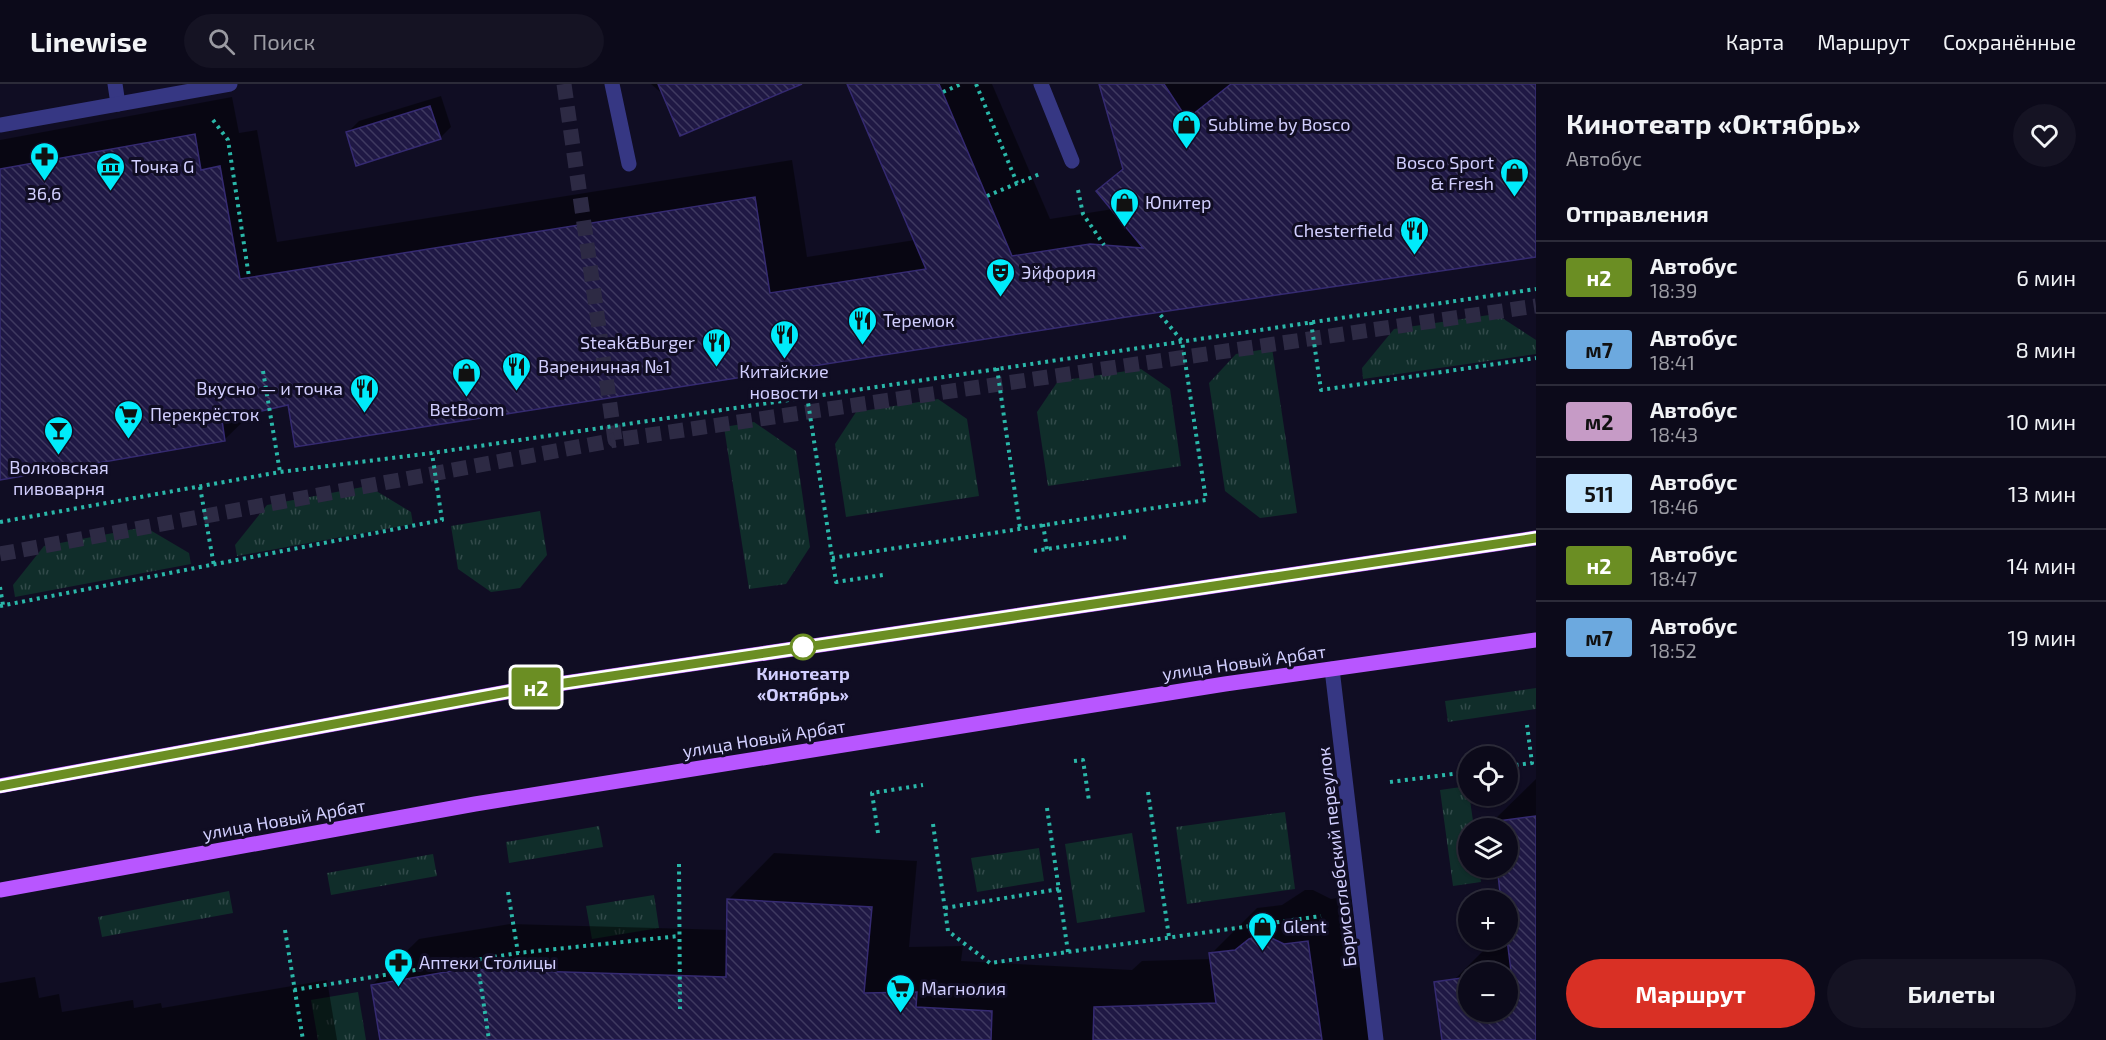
<!DOCTYPE html>
<html lang="ru">
<meta charset="utf-8">
<style>
body{margin:0;font-family:"Exo 2",sans-serif;background:#151323;color:#f1f3f6;height:100vh;display:flex;flex-direction:column;font-size:22px;white-space:nowrap}
*{box-sizing:border-box;margin:0}
p{font-size:20px;color:#9a9aa2}
.icon{flex:none;width:33px;height:33px;fill:none;stroke:currentColor;stroke-width:2;stroke-linecap:round;stroke-linejoin:round}
.map{position:relative;flex:1;overflow:hidden}
.drawer{display:flex;flex-direction:column;background:#0c0a1a;width:570px}
.drawer>*{flex:none}
.badge{padding:0 12px;border-radius:4px;font-size:21px;line-height:39px}
.fabs{position:absolute;left:1458px;top:662px;display:grid;gap:12px}
.fabs a{display:grid;place-items:center;width:60px;height:60px;border-radius:50%;background:#0c0a1a;box-shadow:0 2px 4px #0004,0 0 0 2px #2c2b39;font-size:30px}
.map>.badge{position:absolute;translate:-50% -50%;box-shadow:0 0 0 3px #fff}
h2{padding:0 30px;font-size:22px;line-height:54px}
.round{display:grid;place-items:center;flex:none;width:63px;height:63px;border-radius:32px;background:#151323}
.head{display:flex;align-items:center;justify-content:space-between;height:102px;padding:0 30px}
h1{font-size:28px;font-weight:700;line-height:45px}
.cta{display:flex;gap:12px;margin-top:auto;padding:12px 30px}
.cta a{flex:1;height:69px;border-radius:36px;background:#d93025;color:#fff;font-size:24px;font-weight:700;line-height:69px;text-align:center}
.cta a+a{background:#151323;color:#f1f3f6}
ul{padding:0;list-style:none}
li{display:flex;align-items:center;gap:18px;height:72px;padding:0 30px;border-top:2px solid #2c2b39}
li div{flex:1}
li b{display:block;font-size:22px}
li em{font-style:normal}
li .badge{min-width:66px;font-weight:700;text-align:center}
header{display:flex;align-items:center;gap:36px;box-sizing:border-box;height:84px;padding:0 30px;background:#0c0a1a;border-bottom:2px solid #2c2b39}
header strong{font-size:28px}
nav{display:flex;gap:33px;margin-inline-start:auto;font-size:21px}
.search{width:420px;height:54px;background:#151323;display:flex;align-items:center;gap:15px;box-sizing:border-box;padding:0 21px;border-radius:33px;color:#9a9aa2;font-size:22px}
main{display:flex;flex:1;min-height:0}
.map>svg:first-child{display:block}
.grass{fill:url(#grass-tufts)}
.shadow{fill:#0007;fill-rule:evenodd}
.building{fill:url(#building-back-hatch);stroke:#352a71;stroke-width:1.5}
.lines{fill:none;stroke-linecap:round;stroke-linejoin:round}
.minor-tunnel{stroke:#2d2a44;stroke-width:15;stroke-dasharray:15 8;stroke-linecap:butt}
.path{stroke:#2ab7a9;stroke-width:4;stroke-dasharray:3 4.5;stroke-linecap:butt}
.minor{stroke:#363783;stroke-width:15}
.major{stroke:#b856ff;stroke-width:15}
.line-casing{stroke:#fff;stroke-width:14}
.line{stroke:#6b8e23;stroke-width:9}
.stop-dot{fill:#fff;stroke:#6b8e23;stroke-width:3}
.labels{text-anchor:middle;dominant-baseline:central;stroke-width:6;stroke-linejoin:round;paint-order:stroke}
.poi-label{font-size:18px;fill:#d2cfff;stroke:#100d23;text-anchor:start}
.street-label{font-size:18px;fill:#d2cfff;stroke:#100d23}
.stop-label{font-size:18px;font-weight:bold;fill:#d2cfff;stroke:#100d23}
</style>
<header>
<strong>Linewise</strong>
<div class="search"><svg class="icon" aria-label="search" viewBox="0 0 24 24"><circle cx="10" cy="10" r="6"/><path d="M15 15l6 6"/></svg>Поиск</div>
<nav><a>Карта</a><a>Маршрут</a><a>Сохранённые</a></nav>
</header>
<main>
<div class="map">
<svg width="1536" height="956" viewBox="0 0 1536 956">
<defs>
<pattern id="grass-tufts" width="24" height="20" patternUnits="userSpaceOnUse" patternTransform="scale(1.5)"><rect width="24" height="20" fill="#102d2a"/><path d="M3 7l-1-3M5 7V3M7 7l1-3M15 17l-1-3M17 17v-4M19 17l1-3" fill="none" stroke="#324a4a"/></pattern>
<pattern id="building-back-hatch" width="6" height="6" patternUnits="userSpaceOnUse" patternTransform="scale(1.5)"><rect width="6" height="6" fill="#1f1844"/><path d="M-1 5l2 2M0 0l6 6M5-1l2 2" fill="none" stroke="#3f3960"/></pattern>
</defs>
<rect width="100%" height="100%" fill="#100d23"/>
<!-- grass -->
<g class="grass">
<polygon points="1496,230 1536,256 1536,270 1363,295 1362,284 1394,245"/>
<polygon points="1272,264 1297,429 1260,434 1225,407 1209,299 1236,270"/>
<polygon points="1141,285 1170,305 1181,382 1048,402 1037,328 1058,297"/>
<polygon points="938,315 967,335 979,412 846,433 835,360 856,328"/>
<polygon points="754,338 796,367 810,463 786,500 749,505 724,343"/>
<polygon points="368,402 411,428 413,440 237,472 235,461 267,421"/>
<polygon points="540,427 547,471 520,504 491,508 458,485 451,442"/>
<polygon points="145,443 189,469 191,480 15,513 13,501 44,462"/>
<polygon points="1536,604 1536,625 1448,638 1445,617"/>
<polygon points="1468,702 1474,744 1468,744 1468,783 1479,783 1481,798 1453,802 1440,706"/>
<polygon points="1285,728 1295,805 1187,820 1176,743"/>
<polygon points="599,742 603,763 509,779 506,758"/>
<polygon points="1132,749 1145,828 1077,839 1065,760"/>
<polygon points="1039,764 1044,797 977,808 971,774"/>
<polygon points="433,770 437,792 331,811 327,789"/>
<polygon points="229,807 233,829 102,853 98,833"/>
<polygon points="654,811 659,844 592,855 586,822"/>
<polygon points="358,908 366,956 318,956 311,916"/>
</g>
<!-- shadow -->
<g class="shadow">
<polygon points="651,0 783,0 665,12"/>
<polygon points="849,0 992,0 1050,135 1113,125 1098,107 1124,82 1101,0 1536,0 1536,171 290,320 253,328 224,356 0,395 0,56 232,13 239,49 257,46 277,158 792,76 807,173 915,156"/>
<polygon points="441,12 451,43 440,54 348,48 359,37"/>
<path d="M 1536,695 L 1536,956 L 1444,956 L 1454,896 L 1495,855 L 1508,855 L 1508,816 L 1503,816 L 1498,783 L 1508,783 L 1508,744 L 1493,744 L 1492,738 ZM 1468,888 L 1508,888 L 1508,927 L 1468,927 Z"/>
<polygon points="774,769 917,777 909,863 963,862 961,877 1132,886 1142,877 1212,875 1211,870 1257,824 1282,821 1305,806 1313,806 1331,815 1355,811 1375,956 381,956 372,901 419,855 510,840 728,846 728,816"/>
<polygon points="35,893 39,914 59,910 62,928 133,916 134,924 161,919 162,924 327,896 337,956 0,956 0,899"/>
</g>
<!-- building -->
<g class="building">
<polygon points="658,0 802,0 680,52"/>
<polygon points="847,0 939,0 1012,172 1090,160 1143,164 1096,107 1123,85 1099,0 1164,0 1187,35 1231,0 1536,0 1536,173 1120,234 295,363 288,321 222,336 225,357 0,396 0,85 195,50 201,86 220,82 240,195 755,113 770,209 926,185"/>
<polygon points="430,22 441,55 356,82 346,48"/>
<polygon points="1536,732 1536,956 1442,956 1434,898 1468,893 1468,927 1508,927 1508,888 1503,888 1511,887 1507,855 1508,816 1501,816 1497,783 1508,783 1508,744 1491,744 1491,738"/>
<polygon points="727,815 872,823 864,909 917,908 916,923 992,927 991,956 380,956 371,901 463,885 726,893"/>
<polygon points="1258,852 1267,852 1284,860 1308,857 1322,956 1093,956 1094,923 1216,919 1209,869 1235,866 1249,855"/>
</g>
<g class="lines">
<!-- minor-tunnel -->
<g class="minor-tunnel">
<polyline points="564,0 615,356 1536,222"/>
<polyline points="0,470 615,356"/>
</g>
<!-- path -->
<g class="path">
<polyline points="976,0 1017,99"/>
<polyline points="943,8 961,0"/>
<polyline points="213,36 228,56 249,193"/>
<polyline points="1078,106 1083,130 1104,161"/>
<polyline points="987,112 1042,89"/>
<polyline points="1311,238 1321,306 1536,274"/>
<polyline points="997,284 1020,444"/>
<polyline points="263,287 280,388"/>
<polyline points="807,312 836,498 883,491"/>
<polyline points="200,403 214,482"/>
<polyline points="0,438 280,388 432,369 1536,205"/>
<polyline points="1043,440 1047,466"/>
<polyline points="1034,467 1127,453"/>
<polyline points="832,474 1206,416 1182,257 1158,228"/>
<polyline points="0,503 3,521"/>
<polyline points="0,522 442,436 432,369"/>
<polyline points="1074,677 1083,676 1089,717"/>
<polyline points="1508,682 1532,679 1527,641"/>
<polyline points="1390,698 1468,688"/>
<polyline points="1148,708 1169,853"/>
<polyline points="1047,724 1068,868"/>
<polyline points="933,740 948,847 990,879 1321,832"/>
<polyline points="878,749 872,709 923,701"/>
<polyline points="679,780 680,925"/>
<polyline points="508,808 518,869"/>
<polyline points="945,824 1059,805"/>
<polyline points="285,846 303,956"/>
<polyline points="477,875 489,956"/>
<polyline points="294,906 518,869 679,852"/>
</g>
<!-- minor -->
<g class="minor">
<polyline points="115,0 118,20"/>
<polyline points="612,0 629,80"/>
<polyline points="1041,0 1072,77"/>
<polyline points="0,41 230,0"/>
<polyline points="1332,585 1376,956"/>
</g>
<!-- major -->
<g class="major">
<polyline points="0,702 518,606 1536,454"/>
<polyline points="0,806 475,720 1225,600 1536,556"/>
</g>
</g>
<g class="lines">
<defs>
<polyline id="line" points="0,702 518,606 1536,454"/>
</defs>
<!-- line casing -->
<use href="#line" class="line-casing"/>
<!-- line -->
<use href="#line" class="line"/>
</g>
<!-- icons -->
<defs>
<symbol id="shop-pin" viewBox="-11 -11 22 30"><path d="M0 17L-7.5 6A9.5 9.5 0 1 1 7.5 6Z" fill="#00ebfa" stroke="#100d23"/><path d="M-5-2.5h2.3a2.7 3.5 0 0 1 5.4 0H5L5.5 6h-11ZM-1.5-2.5h3a1.5 2.3 0 0 0-3 0Z" fill="#111"/></symbol>
<symbol id="pharmacy-pin" viewBox="-11 -11 22 30"><path d="M0 17L-7.5 6A9.5 9.5 0 1 1 7.5 6Z" fill="#00ebfa" stroke="#100d23"/><path d="M-2-6h4v4h4v4h-4v4h-4v-4h-4v-4h4Z" fill="#111"/></symbol>
<symbol id="museum-pin" viewBox="-11 -11 22 30"><path d="M0 17L-7.5 6A9.5 9.5 0 1 1 7.5 6Z" fill="#00ebfa" stroke="#100d23"/><path d="M0-6L6-3V-2H-6V-3ZM-5-1h2V3h-2ZM-1-1h2V3h-2ZM3-1h2V3H3ZM-6 4H6V6H-6Z" fill="#111"/></symbol>
<symbol id="restaurant-pin" viewBox="-11 -11 22 30"><path d="M0 17L-7.5 6A9.5 9.5 0 1 1 7.5 6Z" fill="#00ebfa" stroke="#100d23"/><path d="M-5-6h1v4h1v-4h1v4h1v-4h1v5L-1.5 .5V6h-2V.5L-5-1ZM5-6V6H3V1.5H1.5Q1.5-4 5-6Z" fill="#111"/></symbol>
<symbol id="theatre-pin" viewBox="-11 -11 22 30"><path d="M0 17L-7.5 6A9.5 9.5 0 1 1 7.5 6Z" fill="#00ebfa" stroke="#100d23"/><path d="M-5-5.5Q0-4 5-5.5V0Q5 5 0 6Q-5 5-5 0ZM-3.3-2.5H-1v1.5H-3.3ZM1-2.5H3.3v1.5H1ZM-2.8 1Q0 5.5 2.8 1Z" fill="#111"/></symbol>
<symbol id="supermarket-pin" viewBox="-11 -11 22 30"><path d="M0 17L-7.5 6A9.5 9.5 0 1 1 7.5 6Z" fill="#00ebfa" stroke="#100d23"/><path d="M-6-5.5h2.5l.6 2H6L4.5 2H-2.5L-4.4-4H-6ZM-1.5 3.2a1.3 1.3 0 1 0 .1 0ZM3 3.2a1.3 1.3 0 1 0 .1 0Z" fill="#111"/></symbol>
<symbol id="bar-pin" viewBox="-11 -11 22 30"><path d="M0 17L-7.5 6A9.5 9.5 0 1 1 7.5 6Z" fill="#00ebfa" stroke="#100d23"/><path d="M-6-5H6L.8 .8V4.5H3.5V6h-7V4.5H-.8V.8Z" fill="#111"/></symbol>
</defs>
<g fill-rule="evenodd">
<use href="#shop-pin" x="1170" y="24" width="33" height="45"/>
<use href="#pharmacy-pin" x="28" y="56" width="33" height="45"/>
<use href="#museum-pin" x="94" y="66" width="33" height="45"/>
<use href="#shop-pin" x="1498" y="72" width="33" height="45"/>
<use href="#shop-pin" x="1108" y="102" width="33" height="45"/>
<use href="#restaurant-pin" x="1398" y="130" width="33" height="45"/>
<use href="#theatre-pin" x="984" y="172" width="33" height="45"/>
<use href="#restaurant-pin" x="846" y="220" width="33" height="45"/>
<use href="#restaurant-pin" x="768" y="234" width="33" height="45"/>
<use href="#restaurant-pin" x="700" y="242" width="33" height="45"/>
<use href="#restaurant-pin" x="500" y="266" width="33" height="45"/>
<use href="#shop-pin" x="450" y="272" width="33" height="45"/>
<use href="#restaurant-pin" x="348" y="288" width="33" height="45"/>
<use href="#supermarket-pin" x="112" y="314" width="33" height="45"/>
<use href="#bar-pin" x="42" y="330" width="33" height="45"/>
<use href="#shop-pin" x="1246" y="826" width="33" height="45"/>
<use href="#pharmacy-pin" x="382" y="862" width="33" height="45"/>
<use href="#supermarket-pin" x="884" y="888" width="33" height="45"/>
</g>
<!-- markers -->
<circle class="stop-dot" cx="803" cy="563" r="12"/>
<g class="labels">
<!-- poi labels -->
<g class="poi-label">
<text x="1208" y="40">Sublime by Bosco</text>
<text x="1494" y="78" text-anchor="end">Bosco Sport<tspan x="1494" dy="21">&amp; Fresh</tspan></text>
<text x="131" y="82">Точка G</text>
<text x="44" y="109" text-anchor="middle">36,6</text>
<text x="1145" y="118">Юпитер</text>
<text x="1393" y="146" text-anchor="end">Chesterfield</text>
<text x="1021" y="188">Эйфория</text>
<text x="883" y="236">Теремок</text>
<text x="695" y="258" text-anchor="end">Steak&amp;Burger</text>
<text x="538" y="282">Вареничная №1</text>
<text x="784" y="287" text-anchor="middle">Китайские<tspan x="784" dy="21">новости</tspan></text>
<text x="343" y="304" text-anchor="end">Вкусно — и точка</text>
<text x="467" y="325" text-anchor="middle">BetBoom</text>
<text x="150" y="330">Перекрёсток</text>
<text x="59" y="383" text-anchor="middle">Волковская<tspan x="59" dy="21">пивоварня</tspan></text>
<text x="1283" y="842">Glent</text>
<text x="419" y="878">Аптеки Столицы</text>
<text x="921" y="904">Магнолия</text>
</g>
<!-- street labels -->
<g class="street-label">
<text transform="translate(1244 578) rotate(-8)">улица Новый Арбат</text>
<text transform="translate(764 654) rotate(-9)">улица Новый Арбат</text>
<text transform="translate(284 735) rotate(-10)">улица Новый Арбат</text>
<text transform="translate(1336 773) rotate(-97)">Борисоглебский переулок</text>
</g>
<!-- stop labels -->
<g class="stop-label">
<text x="803" y="589">Кинотеатр<tspan x="803" dy="21">«Октябрь»</tspan></text>
</g>
</g>
</svg>
<div class="fabs">
<a><svg class="icon" aria-label="locate" viewBox="0 0 24 24"><circle cx="12" cy="12" r="6"/><path d="M12 2v4M12 18v4M2 12h4M18 12h4"/></svg></a>
<a><svg class="icon" aria-label="layers" viewBox="0 0 24 24"><path d="M12 4l9 5-9 5-9-5zM3 14l9 5 9-5"/></svg></a>
<a>+</a>
<a>−</a>
</div>
<b class="badge" style="left:536px;top:603px;background:#6b8e23;color:#fff">н2</b>
</div>
<section class="drawer">
<div class="head"><div><h1>Кинотеатр «Октябрь»</h1><p>Автобус</p></div><a class="round"><svg class="icon" aria-label="heart" viewBox="0 0 24 24"><path d="M12 20l-8-8c-3-5 5-10 8-4 3-6 11-1 8 4z"/></svg></a></div>
<h2>Отправления</h2>
<ul>
<li><span class="badge" style="background:#6b8e23;color:#fff">н2</span><div><b>Автобус</b><p>18:39</p></div><em>6 мин</em></li>
<li><span class="badge" style="background:#6ca9df;color:#111">м7</span><div><b>Автобус</b><p>18:41</p></div><em>8 мин</em></li>
<li><span class="badge" style="background:#c69bc6;color:#111">м2</span><div><b>Автобус</b><p>18:43</p></div><em>10 мин</em></li>
<li><span class="badge" style="background:#c2e6ff;color:#111">511</span><div><b>Автобус</b><p>18:46</p></div><em>13 мин</em></li>
<li><span class="badge" style="background:#6b8e23;color:#fff">н2</span><div><b>Автобус</b><p>18:47</p></div><em>14 мин</em></li>
<li><span class="badge" style="background:#6ca9df;color:#111">м7</span><div><b>Автобус</b><p>18:52</p></div><em>19 мин</em></li>
</ul>
<div class="cta"><a>Маршрут</a><a>Билеты</a></div>
</section>
</main>
